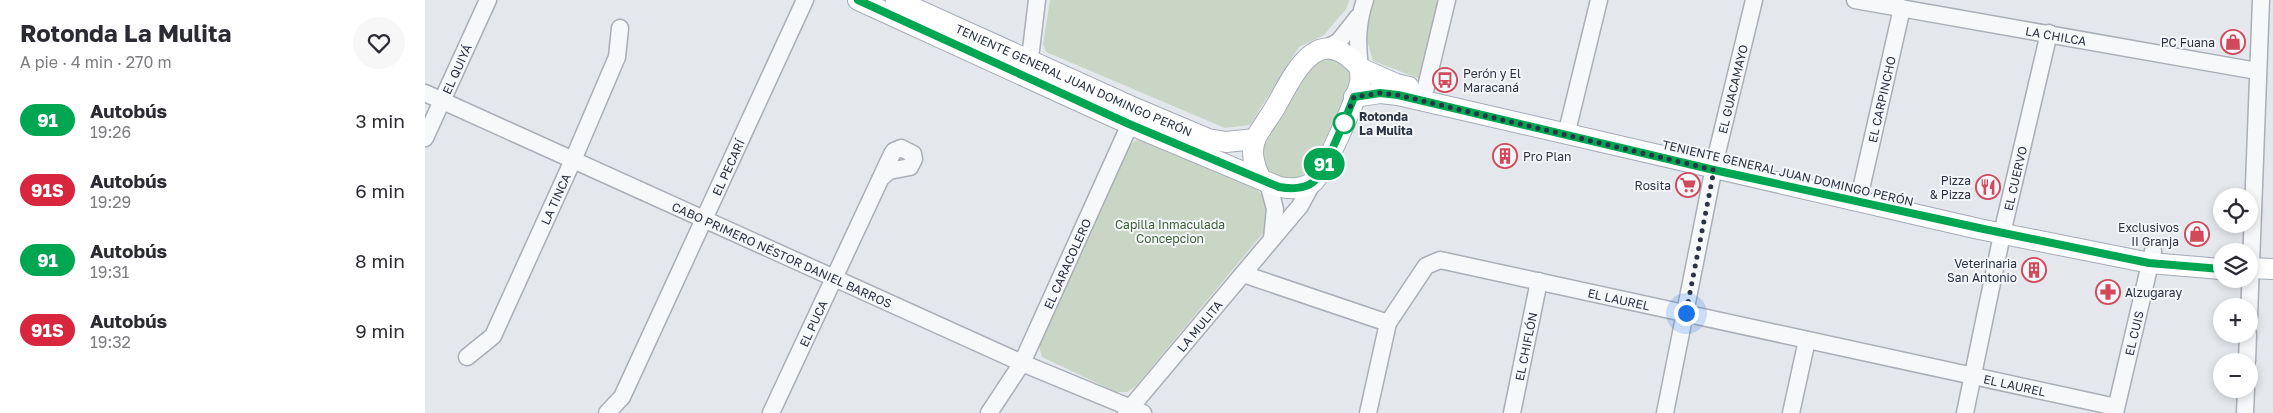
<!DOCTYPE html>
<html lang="es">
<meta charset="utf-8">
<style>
body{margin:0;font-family:"Golos Text",sans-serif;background:#f7f7f7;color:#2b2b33;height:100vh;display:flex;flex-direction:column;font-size:19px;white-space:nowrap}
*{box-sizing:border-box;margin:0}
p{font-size:16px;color:#7c7c81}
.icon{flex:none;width:28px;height:28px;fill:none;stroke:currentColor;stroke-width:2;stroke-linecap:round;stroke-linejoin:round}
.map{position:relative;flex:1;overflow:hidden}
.panel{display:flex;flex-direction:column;background:#fff;width:425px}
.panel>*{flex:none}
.badge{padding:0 10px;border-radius:16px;font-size:18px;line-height:32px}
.controls{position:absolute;left:1788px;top:188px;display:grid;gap:10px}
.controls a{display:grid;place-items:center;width:45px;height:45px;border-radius:50%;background:#fff;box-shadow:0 2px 8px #0003;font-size:25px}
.you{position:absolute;width:25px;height:25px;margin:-12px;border:4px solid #fff;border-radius:50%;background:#1a73e8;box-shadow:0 0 0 8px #1a73e833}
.map>.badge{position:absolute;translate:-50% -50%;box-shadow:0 0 0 2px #fff}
.round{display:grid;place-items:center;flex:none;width:52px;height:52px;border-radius:26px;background:#f7f7f7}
.headline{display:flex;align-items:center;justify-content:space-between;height:85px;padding:0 20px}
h1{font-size:24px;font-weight:700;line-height:38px}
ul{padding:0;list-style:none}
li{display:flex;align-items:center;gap:15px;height:70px;padding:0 20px}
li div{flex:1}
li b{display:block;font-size:19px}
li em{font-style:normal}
li .badge{min-width:55px;font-weight:700;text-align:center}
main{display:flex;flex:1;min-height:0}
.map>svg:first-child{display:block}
.park{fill:#c9d6c5}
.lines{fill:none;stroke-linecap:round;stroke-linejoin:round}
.minor-casing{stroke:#a9aeb7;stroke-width:19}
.major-casing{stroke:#a3abb8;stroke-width:22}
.minor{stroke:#f7f8fa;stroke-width:16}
.major{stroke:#fff;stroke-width:20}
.line-casing{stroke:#fff;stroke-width:11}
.line{stroke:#00a651;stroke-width:8}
.walk{stroke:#2b3445;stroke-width:5;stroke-dasharray:0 9}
.stop-dot{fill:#fff;stroke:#00a651;stroke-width:2.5}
.labels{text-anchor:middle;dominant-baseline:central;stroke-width:4;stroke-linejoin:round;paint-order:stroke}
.street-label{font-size:12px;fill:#2b3445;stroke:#f4f6f9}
.poi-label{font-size:12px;fill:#2b3445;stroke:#f4f6f9;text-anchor:end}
.stop-label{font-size:12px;font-weight:bold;fill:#2b3445;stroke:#f4f6f9;text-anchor:start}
.park-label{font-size:12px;fill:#3f6138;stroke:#f4f6f9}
</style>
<main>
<section class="panel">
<div class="headline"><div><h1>Rotonda La Mulita</h1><p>A pie · 4 min · 270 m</p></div><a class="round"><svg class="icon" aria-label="heart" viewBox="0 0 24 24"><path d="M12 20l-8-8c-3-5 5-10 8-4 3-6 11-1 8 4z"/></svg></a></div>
<ul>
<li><span class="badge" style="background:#00a651;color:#fff">91</span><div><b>Autobús</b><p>19:26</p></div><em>3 min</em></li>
<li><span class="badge" style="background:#d7263d;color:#fff">91S</span><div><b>Autobús</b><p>19:29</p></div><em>6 min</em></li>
<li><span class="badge" style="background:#00a651;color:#fff">91</span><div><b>Autobús</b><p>19:31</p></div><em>8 min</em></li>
<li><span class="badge" style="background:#d7263d;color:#fff">91S</span><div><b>Autobús</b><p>19:32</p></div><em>9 min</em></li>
</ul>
</section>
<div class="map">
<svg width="1848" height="413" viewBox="0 0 1848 413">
<rect width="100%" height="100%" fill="#e4e7ec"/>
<!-- park -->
<g class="park">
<polygon points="625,0 924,0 922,8 899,35 874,47 825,125 800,128 621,52 618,44"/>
<polygon points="948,0 1014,0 995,79 948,61 940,33"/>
<path d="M 894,57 C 919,56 926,65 926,89 L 883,172 L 872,178 L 861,180 L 845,175 L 837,163 L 838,140 L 882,65 Z"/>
<path d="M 719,139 L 831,189 C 846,202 844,216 838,233 L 711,386 L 702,392 L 691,392 L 617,357 L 614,346 L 705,145 L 711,140 Z"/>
</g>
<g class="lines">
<defs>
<g id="minor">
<path id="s1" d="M 1430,0 L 1832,71"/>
<polyline points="899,50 914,41 933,17"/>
<path d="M 935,68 C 932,44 932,23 940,0"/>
<polyline points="598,71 606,50 612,0"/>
<polyline points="1000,91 1022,0"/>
<path id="s2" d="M 0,93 L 597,363 L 718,413"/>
<polyline points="1144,123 1174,0"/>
<path id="s3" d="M 0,138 L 63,0"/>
<polyline points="843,183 850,209 847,239"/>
<path id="s4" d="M 1436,189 L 1477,8"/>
<polyline points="818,274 963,323"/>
<polyline points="1824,317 1836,0"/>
<path id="s5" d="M 42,357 L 68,336 L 148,160 L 192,57 L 195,28"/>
<polyline points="1822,361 1823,334"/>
<path id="s6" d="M 182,413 L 197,397 L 380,0"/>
<path id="s7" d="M 346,413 L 467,154 L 469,151 L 476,148 L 488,154 L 489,159 L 485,167 L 464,171 L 455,179"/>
<path id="s8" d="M 564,413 L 597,363 L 710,113"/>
<path id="s9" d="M 701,413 L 875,206 L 888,182"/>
<path id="s10" d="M 943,413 L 963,323 L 1001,266 L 1015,260 L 1691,407"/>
<path id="s11" d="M 1087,413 L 1114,281"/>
<path id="s12" d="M 1240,413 L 1291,157 L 1329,0"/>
<polyline points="1366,413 1382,340"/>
<path id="s13" d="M 1540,413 L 1579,225 L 1624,33"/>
<path id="s14" d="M 1690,413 L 1728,251"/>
<polyline points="1820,413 1821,389"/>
</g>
<g id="major">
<path d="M 433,0 L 704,124 L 854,187 C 865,189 879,189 888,182 C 899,174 931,99 935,83 C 936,79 935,73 935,68 C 893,20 870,72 851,106 C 846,115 835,129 831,138 C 825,151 829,167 836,179"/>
<path id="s15" d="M 471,0 L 712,109 L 783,139 L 801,142 L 830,139"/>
<polyline points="935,68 971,84 984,87"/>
<polyline points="929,97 955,93 973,95 1554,229 1725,263 1796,269"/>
<polyline points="1824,268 1848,269"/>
</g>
</defs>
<!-- minor casing -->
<use href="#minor" class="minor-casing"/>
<!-- major casing -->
<use href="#major" class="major-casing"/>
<!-- minor -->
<use href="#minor" class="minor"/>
<!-- major -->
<use href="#major" class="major"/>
</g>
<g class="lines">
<defs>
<path id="line" d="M 433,0 L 704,124 L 854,187 C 865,189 880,189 888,182 C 899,174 923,112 929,97 L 955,93 L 973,95 L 1289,170 L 1554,228 L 1724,263 L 1796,269"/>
</defs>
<!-- line casing -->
<use href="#line" class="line-casing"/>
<!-- line -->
<use href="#line" class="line"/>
<!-- walk -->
<polyline class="walk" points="919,123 929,97 955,93 973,95 1289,170 1261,313"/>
</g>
<!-- icons -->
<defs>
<symbol id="shop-ring" viewBox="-11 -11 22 22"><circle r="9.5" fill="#f4f6f9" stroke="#d1495b" stroke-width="1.5"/><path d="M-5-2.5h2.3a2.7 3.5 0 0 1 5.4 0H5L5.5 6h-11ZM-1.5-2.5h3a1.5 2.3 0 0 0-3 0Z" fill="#d1495b"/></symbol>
<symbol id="bus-ring" viewBox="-11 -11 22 22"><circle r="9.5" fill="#f4f6f9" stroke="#d1495b" stroke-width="1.5"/><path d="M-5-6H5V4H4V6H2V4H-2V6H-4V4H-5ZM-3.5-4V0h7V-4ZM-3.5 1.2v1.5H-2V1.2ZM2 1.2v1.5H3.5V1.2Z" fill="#d1495b"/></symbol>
<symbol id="building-ring" viewBox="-11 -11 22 22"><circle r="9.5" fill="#f4f6f9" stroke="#d1495b" stroke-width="1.5"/><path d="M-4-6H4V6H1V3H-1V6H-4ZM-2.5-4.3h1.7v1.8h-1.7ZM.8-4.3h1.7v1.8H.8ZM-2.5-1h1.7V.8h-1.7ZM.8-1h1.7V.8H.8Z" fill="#d1495b"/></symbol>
<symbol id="supermarket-ring" viewBox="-11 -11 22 22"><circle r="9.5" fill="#f4f6f9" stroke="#d1495b" stroke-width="1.5"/><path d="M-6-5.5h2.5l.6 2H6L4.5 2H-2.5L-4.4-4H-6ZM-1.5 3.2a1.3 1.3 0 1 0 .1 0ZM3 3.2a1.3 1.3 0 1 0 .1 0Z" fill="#d1495b"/></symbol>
<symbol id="restaurant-ring" viewBox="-11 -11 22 22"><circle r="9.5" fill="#f4f6f9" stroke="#d1495b" stroke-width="1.5"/><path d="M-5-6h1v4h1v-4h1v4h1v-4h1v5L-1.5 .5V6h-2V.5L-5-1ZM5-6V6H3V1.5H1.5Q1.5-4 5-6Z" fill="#d1495b"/></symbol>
<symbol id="pharmacy-ring" viewBox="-11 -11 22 22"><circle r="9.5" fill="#f4f6f9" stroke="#d1495b" stroke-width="1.5"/><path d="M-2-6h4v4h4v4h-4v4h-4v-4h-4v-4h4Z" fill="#d1495b"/></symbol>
</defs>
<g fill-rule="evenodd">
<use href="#shop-ring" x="1794" y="28" width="28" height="28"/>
<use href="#bus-ring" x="1006" y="66" width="28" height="28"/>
<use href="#building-ring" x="1066" y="142" width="28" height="28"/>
<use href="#supermarket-ring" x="1249" y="171" width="28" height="28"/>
<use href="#restaurant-ring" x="1549" y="173" width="28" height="28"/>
<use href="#shop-ring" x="1758" y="220" width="28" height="28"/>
<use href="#building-ring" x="1595" y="256" width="28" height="28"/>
<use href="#pharmacy-ring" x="1669" y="278" width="28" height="28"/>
</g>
<!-- markers -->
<circle class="stop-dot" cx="919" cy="123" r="10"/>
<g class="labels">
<!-- street labels -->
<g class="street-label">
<text stroke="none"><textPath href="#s1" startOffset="204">LA CHILCA</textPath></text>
<text stroke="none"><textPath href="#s3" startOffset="76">EL QUIYÁ</textPath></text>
<text stroke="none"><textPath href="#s15" startOffset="195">TENIENTE GENERAL JUAN DOMINGO PERÓN</textPath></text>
<text stroke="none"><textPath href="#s12" startOffset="331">EL GUACAMAYO</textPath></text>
<text stroke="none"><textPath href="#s4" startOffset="92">EL CARPINCHO</textPath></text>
<text stroke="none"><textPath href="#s6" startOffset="275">EL PECARÍ</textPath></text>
<text transform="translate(1363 173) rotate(13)">TENIENTE GENERAL JUAN DOMINGO PERÓN</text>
<text stroke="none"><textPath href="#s13" startOffset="240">EL CUERVO</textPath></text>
<text stroke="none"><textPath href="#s5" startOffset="184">LA TINCA</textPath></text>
<text stroke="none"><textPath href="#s2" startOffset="392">CABO PRIMERO NÉSTOR DANIEL BARROS</textPath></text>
<text stroke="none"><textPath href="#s8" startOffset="169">EL CARACOLERO</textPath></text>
<text stroke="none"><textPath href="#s10" startOffset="359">EL LAUREL</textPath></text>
<text stroke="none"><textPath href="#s7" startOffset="99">EL PUCA</textPath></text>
<text stroke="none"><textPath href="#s9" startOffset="114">LA MULITA</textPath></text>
<text stroke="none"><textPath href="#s14" startOffset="82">EL CUIS</textPath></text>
<text stroke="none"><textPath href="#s11" startOffset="68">EL CHIFLÓN</textPath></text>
<text stroke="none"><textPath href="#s10" startOffset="764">EL LAUREL</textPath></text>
</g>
<!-- poi labels -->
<g class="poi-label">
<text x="1790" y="42">PC Fuana</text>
<text x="1038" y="73" text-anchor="start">Perón y El<tspan x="1038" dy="14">Maracaná</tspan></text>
<text x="1098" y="156" text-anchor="start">Pro Plan</text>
<text x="1546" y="180">Pizza<tspan x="1546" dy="14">&amp; Pizza</tspan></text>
<text x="1246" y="185">Rosita</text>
<text x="1754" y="227">Exclusivos<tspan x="1754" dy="14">II Granja</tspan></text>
<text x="1592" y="263">Veterinaria<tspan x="1592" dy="14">San Antonio</tspan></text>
<text x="1700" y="292" text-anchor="start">Alzugaray</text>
</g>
<!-- stop labels -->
<g class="stop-label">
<text x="934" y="116">Rotonda<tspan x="934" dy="14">La Mulita</tspan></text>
</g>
<!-- park labels -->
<g class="park-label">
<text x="745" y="224">Capilla Inmaculada<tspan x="745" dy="14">Concepcion</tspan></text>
</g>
</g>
</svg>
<div class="controls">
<a><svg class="icon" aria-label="locate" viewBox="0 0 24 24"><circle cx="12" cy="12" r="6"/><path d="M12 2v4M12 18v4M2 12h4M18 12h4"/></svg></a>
<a><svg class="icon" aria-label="layers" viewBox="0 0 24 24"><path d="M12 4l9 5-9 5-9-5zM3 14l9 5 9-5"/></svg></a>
<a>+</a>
<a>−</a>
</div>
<div class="you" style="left:1261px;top:313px"></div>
<b class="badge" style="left:899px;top:164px;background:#00a651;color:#fff">91</b>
</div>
</main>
